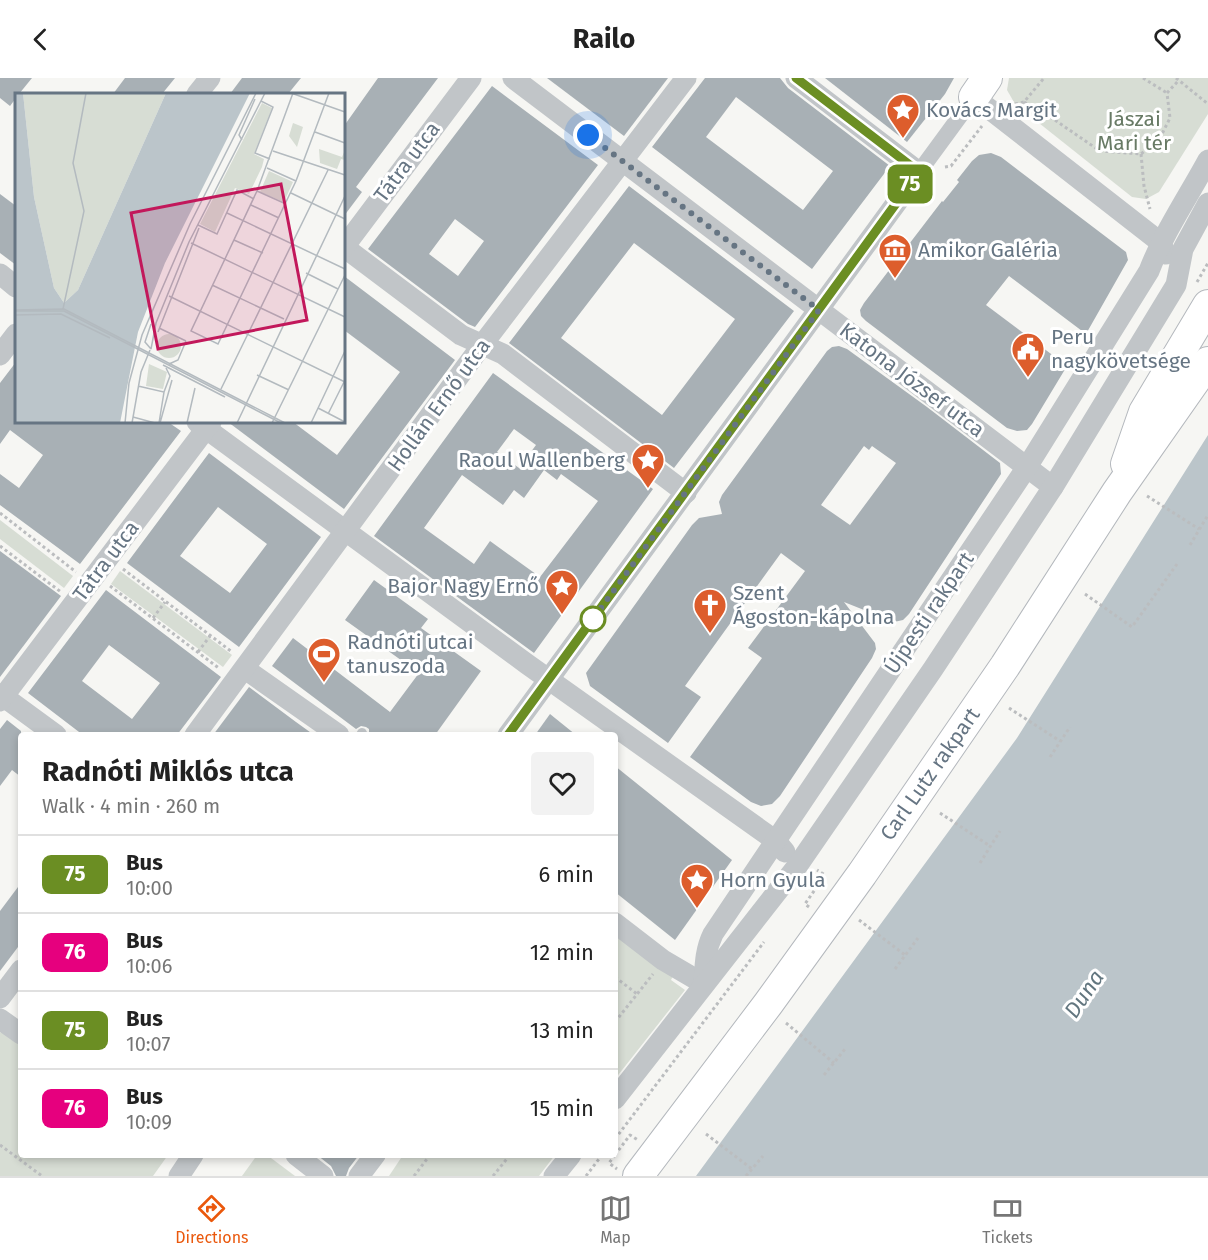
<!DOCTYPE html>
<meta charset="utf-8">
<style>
body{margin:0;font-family:"Fira Sans",sans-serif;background:#f2f2f2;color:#222;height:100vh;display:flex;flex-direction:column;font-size:22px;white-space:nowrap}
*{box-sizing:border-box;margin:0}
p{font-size:20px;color:#767676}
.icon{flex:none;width:33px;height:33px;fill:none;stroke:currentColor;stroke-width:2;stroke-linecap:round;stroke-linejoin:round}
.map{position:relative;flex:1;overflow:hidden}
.details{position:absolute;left:18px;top:654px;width:600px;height:426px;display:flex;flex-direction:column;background:#fff;border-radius:6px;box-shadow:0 3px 9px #0003}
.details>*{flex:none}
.badge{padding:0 12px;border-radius:9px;font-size:21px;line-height:39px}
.you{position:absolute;width:30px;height:30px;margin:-15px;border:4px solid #fff;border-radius:50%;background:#1a73e8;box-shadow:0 0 0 9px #1a73e833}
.map>.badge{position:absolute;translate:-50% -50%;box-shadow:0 0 0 3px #fff}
.round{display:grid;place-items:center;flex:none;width:63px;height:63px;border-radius:6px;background:#f2f2f2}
.headline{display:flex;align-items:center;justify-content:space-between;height:102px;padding:0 24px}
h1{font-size:28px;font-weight:700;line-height:45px}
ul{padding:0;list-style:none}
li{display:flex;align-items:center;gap:18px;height:78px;padding:0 24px;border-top:2px solid #e0e0e0}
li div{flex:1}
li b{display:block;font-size:22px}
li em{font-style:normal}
li .badge{min-width:66px;font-weight:700;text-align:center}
header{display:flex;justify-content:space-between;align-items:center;height:78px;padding:0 24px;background:#fff;font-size:27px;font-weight:700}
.menu{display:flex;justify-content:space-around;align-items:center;height:84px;border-top:2px solid #e0e0e0;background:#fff;font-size:16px;color:#767676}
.menu a{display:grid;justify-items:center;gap:3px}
.menu .current{color:#ea580c}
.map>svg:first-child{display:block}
.green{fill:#d7ddd4}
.water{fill:#bbc5ca}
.building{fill:#a8b0b5;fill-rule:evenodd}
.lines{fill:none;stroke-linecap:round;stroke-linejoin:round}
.secondary-casing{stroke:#b4b8bd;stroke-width:32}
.path{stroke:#bbbdbf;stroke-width:3;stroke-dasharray:3 3;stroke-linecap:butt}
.service{stroke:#c1c5c8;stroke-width:10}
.pedestrian{stroke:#c1c5c8;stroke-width:16}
.minor{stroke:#c1c5c8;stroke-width:21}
.secondary{stroke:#fff;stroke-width:30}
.line-casing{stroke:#fff;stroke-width:14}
.line{stroke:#6b8e23;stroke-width:9}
.walk{stroke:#667583;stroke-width:6;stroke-dasharray:0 10.8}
.stop-dot{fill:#fff;stroke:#6b8e23;stroke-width:3}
.labels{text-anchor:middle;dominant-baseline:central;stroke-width:6;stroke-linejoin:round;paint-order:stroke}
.poi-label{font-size:21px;fill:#667583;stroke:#fff;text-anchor:start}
.park-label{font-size:21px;fill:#687a65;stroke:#fff}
.street-label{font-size:21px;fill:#667583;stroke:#fff}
.water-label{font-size:22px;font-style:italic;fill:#62767f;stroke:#fff}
.inset-road{fill:none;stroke:#b3babf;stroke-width:1.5}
.view{fill:#c2185b;fill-opacity:0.15;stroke:#c2185b;stroke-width:3}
.inset-edge{fill:none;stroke:#667583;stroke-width:3}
</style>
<header><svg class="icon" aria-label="back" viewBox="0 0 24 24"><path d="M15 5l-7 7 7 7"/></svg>Railo<svg class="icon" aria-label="heart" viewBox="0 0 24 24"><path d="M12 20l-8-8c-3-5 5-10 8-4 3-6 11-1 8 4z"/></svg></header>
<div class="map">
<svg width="1208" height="1098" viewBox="0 0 1208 1098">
<rect width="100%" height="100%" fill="#f6f6f3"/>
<!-- green -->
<g class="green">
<polygon points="1009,0 1208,0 1208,36 1159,114 1146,121 1132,119 1015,26 1007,12"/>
<polygon points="0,442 73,498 64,510 0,461"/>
<polygon points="120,493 232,577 223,589 111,506"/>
<polygon points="622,857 673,898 671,902 685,912 615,1001 615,859 618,861"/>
<polygon points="2,952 21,965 21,1077 168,1077 153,1098 0,1098 0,955"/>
<polygon points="257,1077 267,1077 295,1098 242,1098"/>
<polygon points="403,1077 555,1077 539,1098 389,1098"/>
</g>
<!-- water -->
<polygon class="water" points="1208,357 1208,1098 696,1098 1017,660"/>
<!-- building -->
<g class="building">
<polygon points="0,0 32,0 19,16 16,16 16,20 10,28 0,20"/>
<polygon points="125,0 175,0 162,16 113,16"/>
<polygon points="242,0 301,0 288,16 230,16"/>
<polygon points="378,0 438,0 356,109 362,114 344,138 344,48"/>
<polygon points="547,0 668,0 624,58"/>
<path d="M 705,0 L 780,0 L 788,10 L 890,88 L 812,191 L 652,69 ZM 736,19 L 833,93 L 803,132 L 706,59 Z"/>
<polygon points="825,0 954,0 945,16 907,64"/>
<path d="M 492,8 L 598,87 L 475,249 L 468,246 L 368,171 ZM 455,141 L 484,163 L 458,198 L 429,176 Z"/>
<polygon points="991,75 1001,79 1122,171 1126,174 1128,182 1086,256 1009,198 986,227 1067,288 1032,346 1027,352 1017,353 1007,350 866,243 861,238 860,232 864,225 942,123 943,124 959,104 957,102 972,83 979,77"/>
<path d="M 629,108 L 794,233 L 674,390 L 509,265 ZM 634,165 L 735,241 L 662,337 L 561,260 Z"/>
<polygon points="0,116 16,128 16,187 0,175"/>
<polygon points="344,198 455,282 344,431 228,344 293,344 337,377 400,294 344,252"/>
<path d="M 839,268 L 847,271 L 927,329 L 1000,385 L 1001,396 L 909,536 L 903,542 L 894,544 L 844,524 L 875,565 L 876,571 L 872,580 L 780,718 L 772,726 L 761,728 L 751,724 L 690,679 L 762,580 L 748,570 L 805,493 L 781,475 L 685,608 L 701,619 L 668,665 L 590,608 L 586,595 L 692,447 L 699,440 L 722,436 L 719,424 L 722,417 L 827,273 L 832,269 ZM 864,368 L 869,372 L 872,368 L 896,385 L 850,447 L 821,427 Z"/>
<polygon points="16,284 16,344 168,344 181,353 80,486 0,427 0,396 19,410 43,377 10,352 0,366 0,305"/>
<path d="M 493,295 L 653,411 L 534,575 L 374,458 ZM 514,351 L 536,367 L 519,390 L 497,374 ZM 544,392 L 557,402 L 561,396 L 598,423 L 540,499 L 490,463 L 474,486 L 424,450 L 462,397 L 503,427 L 514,412 L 524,420 Z"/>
<path d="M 209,375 L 321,459 L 239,569 L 127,485 ZM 218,429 L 267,466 L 230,515 L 180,478 Z"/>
<polygon points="0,473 61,518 0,599"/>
<polygon points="374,502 428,541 421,550 481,593 435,657 369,657 369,651 366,649 361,648 356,651 272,588 293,560 390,634 419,595 345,542"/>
<path d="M 106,512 L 221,599 L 177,657 L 83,657 L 28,615 ZM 109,567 L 160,605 L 132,641 L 82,603 Z"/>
<polygon points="249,609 296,644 314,657 213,657"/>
<polygon points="550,636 576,657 535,657"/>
<polygon points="7,642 21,653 21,699 12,692 0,708 0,651"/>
<polygon points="615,688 732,782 675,862 615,814"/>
<polygon points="21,805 21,865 0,893 0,833"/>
<polygon points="317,1077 359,1077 349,1090 346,1098 336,1098 331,1088"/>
</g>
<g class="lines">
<defs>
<g id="secondary">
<polyline points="974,19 987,0"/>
<polyline points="1126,386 1144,334 1208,227"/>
<polyline points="638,1098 768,926 862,796 1005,588 1117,414 1208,284"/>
</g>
</defs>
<!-- secondary casing -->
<use href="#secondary" class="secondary-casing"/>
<!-- path -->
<g class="path">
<polyline points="1143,0 1167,15"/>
<polyline points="1176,0 1208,26"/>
<polyline points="1024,24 1049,38 1100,73 1141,76 1160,60 1170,40 1167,15 1179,2"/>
<polyline points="1015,26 1024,24 1044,0"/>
<polyline points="1141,76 1144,108 1150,131"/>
<polyline points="945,89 951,88 982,48"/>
<polyline points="1197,204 1208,185"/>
<polyline points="1147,418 1199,451"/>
<polyline points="0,435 76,494"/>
<polyline points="1190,467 1208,437"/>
<polyline points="0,468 61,514"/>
<polyline points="123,491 232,574"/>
<polyline points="110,508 220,591"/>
<polyline points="1085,516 1132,549 1177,486"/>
<polyline points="153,540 165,524"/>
<polyline points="198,574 210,558"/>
<polyline points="1009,630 1060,663"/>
<polyline points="1050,679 1070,649"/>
<polyline points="940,735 990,768"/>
<polyline points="980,785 1000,753"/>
<polyline points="809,829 805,826 825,797 817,792"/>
<polyline points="859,842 905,877"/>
<polyline points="895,891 918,860"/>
<polyline points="615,899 637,916"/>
<polyline points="615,944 653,896"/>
<polyline points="786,945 834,985"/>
<polyline points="824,997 845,971"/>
<polyline points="706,1056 752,1091"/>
<polyline points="615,1061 764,864"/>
<polyline points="0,1067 42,1098"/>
<polyline points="615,1077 630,1057 638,1062"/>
<polyline points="615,1077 609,1085 617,1091"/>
<polyline points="414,1098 430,1077"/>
<polyline points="493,1098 510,1077"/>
<polyline points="586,1098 602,1077"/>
<polyline points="746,1098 763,1078"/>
</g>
<!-- service -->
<polyline class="service" points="361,657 362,655"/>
<!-- pedestrian -->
<polyline class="pedestrian" points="919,94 974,19"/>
<!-- minor -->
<g class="minor">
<polyline points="513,0 1053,409"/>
<polyline points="197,16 210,0"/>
<polyline points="974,19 1160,164 1166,176"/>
<polyline points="344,169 461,257 503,276 686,415"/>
<polyline points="344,169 471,0"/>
<polyline points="0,196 16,209"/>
<polyline points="0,277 16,256"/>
<polyline points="197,344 527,586 776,763 785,774"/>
<polyline points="245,591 339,657"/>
<polyline points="0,616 56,657"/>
<polyline points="0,623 211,344"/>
<polyline points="195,657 482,267 686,0"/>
<polyline points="508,657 919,94 796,0"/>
<polyline points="615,845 663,882 704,906"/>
<path d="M 704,906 C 705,888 705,872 713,856 L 1027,389 L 1149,193 C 1164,154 1188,119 1208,82"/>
<polyline points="0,920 21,892"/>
<polyline points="0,941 21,956"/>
<polyline points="615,1021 798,787 933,591 1053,409 1176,207 1183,171 1208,125"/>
<polyline points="296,1077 323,1098"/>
<polyline points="179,1098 193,1077"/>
<polyline points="359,1098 375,1077"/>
<polyline points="554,1098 571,1077"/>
</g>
<!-- secondary -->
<use href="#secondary" class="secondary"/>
</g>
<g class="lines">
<defs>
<polyline id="line" points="508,657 919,94 796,0"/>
</defs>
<!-- line casing -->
<use href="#line" class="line-casing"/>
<!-- line -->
<use href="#line" class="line"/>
<!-- walk -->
<polyline class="walk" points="588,57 819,232 593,541"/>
</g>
<!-- icons -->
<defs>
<symbol id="sight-pin" viewBox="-11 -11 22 30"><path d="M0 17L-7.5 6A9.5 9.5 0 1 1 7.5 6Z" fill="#dd5d2c" stroke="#fff"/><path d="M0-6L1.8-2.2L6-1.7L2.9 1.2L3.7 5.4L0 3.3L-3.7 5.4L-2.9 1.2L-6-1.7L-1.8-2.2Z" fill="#fff"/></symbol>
<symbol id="museum-pin" viewBox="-11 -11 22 30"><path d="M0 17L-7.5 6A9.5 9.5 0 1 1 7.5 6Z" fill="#dd5d2c" stroke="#fff"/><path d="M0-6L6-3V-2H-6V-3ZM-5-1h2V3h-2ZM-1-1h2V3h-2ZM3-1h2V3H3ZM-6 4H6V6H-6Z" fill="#fff"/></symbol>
<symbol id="civic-pin" viewBox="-11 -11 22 30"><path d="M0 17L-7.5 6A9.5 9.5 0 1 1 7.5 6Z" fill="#dd5d2c" stroke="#fff"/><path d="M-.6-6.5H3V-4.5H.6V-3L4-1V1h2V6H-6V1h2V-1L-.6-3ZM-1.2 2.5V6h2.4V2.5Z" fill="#fff"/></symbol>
<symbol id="church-pin" viewBox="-11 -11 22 30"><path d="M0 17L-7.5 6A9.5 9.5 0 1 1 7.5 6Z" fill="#dd5d2c" stroke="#fff"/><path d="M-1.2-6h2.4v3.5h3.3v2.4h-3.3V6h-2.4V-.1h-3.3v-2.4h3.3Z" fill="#fff"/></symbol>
<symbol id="stadium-pin" viewBox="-11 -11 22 30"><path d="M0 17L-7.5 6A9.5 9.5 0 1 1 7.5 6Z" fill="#dd5d2c" stroke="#fff"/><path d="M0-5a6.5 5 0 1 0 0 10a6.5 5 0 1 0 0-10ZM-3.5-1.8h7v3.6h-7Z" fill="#fff"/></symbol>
</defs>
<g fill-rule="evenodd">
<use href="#sight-pin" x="884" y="13" width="38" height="52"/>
<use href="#museum-pin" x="876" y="153" width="38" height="52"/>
<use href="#civic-pin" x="1009" y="252" width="38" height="52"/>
<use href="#sight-pin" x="629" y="363" width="38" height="52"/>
<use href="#sight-pin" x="543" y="489" width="38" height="52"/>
<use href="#church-pin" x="691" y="508" width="38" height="52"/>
<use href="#stadium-pin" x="305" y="557" width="38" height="52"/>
<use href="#sight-pin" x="678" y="783" width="38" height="52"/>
</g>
<!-- markers -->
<circle class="stop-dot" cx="593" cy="541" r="12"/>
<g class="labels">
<!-- poi labels -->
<g class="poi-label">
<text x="926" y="32">Kovács Margit</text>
<text x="918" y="172">Amikor Galéria</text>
<text x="1051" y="259">Peru<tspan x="1051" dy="24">nagykövetsége</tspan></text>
<text x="625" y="382" text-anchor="end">Raoul Wallenberg</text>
<text x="539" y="508" text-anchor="end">Bajor Nagy Ernő</text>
<text x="733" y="515">Szent<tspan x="733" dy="24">Ágoston-kápolna</tspan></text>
<text x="347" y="564">Radnóti utcai<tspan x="347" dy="24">tanuszoda</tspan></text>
<text x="720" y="802">Horn Gyula</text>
</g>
<!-- park labels -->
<g class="park-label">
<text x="1134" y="41">Jászai<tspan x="1134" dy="24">Mari tér</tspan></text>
</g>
<!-- street labels -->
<g class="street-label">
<text transform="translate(407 84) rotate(-53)">Tátra utca</text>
<text transform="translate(912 302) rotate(37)">Katona József utca</text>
<text transform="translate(439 327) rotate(-54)">Hollán Ernő utca</text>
<text transform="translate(106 483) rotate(-53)">Tátra utca</text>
<text transform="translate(929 535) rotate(-56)">Újpesti rakpart</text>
<text transform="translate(930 696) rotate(-55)">Carl Lutz rakpart</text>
</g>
<!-- water labels -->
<g class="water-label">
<text transform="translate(1084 916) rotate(-56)">Duna</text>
</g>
</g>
<!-- overview -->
<g transform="translate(15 15)">
<rect width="330" height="330" fill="#f6f6f3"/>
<path d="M 8,0 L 151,0 L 63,197 L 49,210 L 39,195 L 19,104 ZM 247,10 L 257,15 L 239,61 L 249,66 L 247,74 L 234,101 L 220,95 L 200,139 L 185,131 ZM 278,30 L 288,34 L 282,54 L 274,43 ZM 304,56 L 327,64 L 330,57 L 330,67 L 326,66 L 322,76 L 305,70 ZM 254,78 L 278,89 L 269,109 L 245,99 ZM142 253a12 12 0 1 1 24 0a12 12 0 1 1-24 0ZM 134,271 L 152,279 L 148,296 L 131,293 Z" fill="#d7ddd4"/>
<path d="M 0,0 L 8,0 L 19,104 L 39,195 L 49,210 L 63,197 L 151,0 L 235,0 L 150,170 L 123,239 L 105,330 L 0,330 Z" fill="#bbc5ca"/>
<path class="inset-road" d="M 276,0 L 330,19M 278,0 L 242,98 L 176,238 L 203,251 L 281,88 L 314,0M 246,8 L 258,14 L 240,60 L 255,66M 300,39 L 330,50M 227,47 L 224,42 L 240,6M 258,58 L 330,82M 252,75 L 281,88M 242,98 L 271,111M 276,100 L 330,126M 236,112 L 264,125M 212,120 L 330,176M 183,132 L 202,141 L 222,97 L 239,106M 219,147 L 248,160M 176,150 L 330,224M 291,180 L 323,196M 197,192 L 269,226M 154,203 L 330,289M 48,216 L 69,118 L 58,70 L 71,0M 0,217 L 49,216 L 270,330M 0,218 L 49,218 L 266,330M 0,222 L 46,221 L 95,245M 144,235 L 171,248M 143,239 L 184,135M 136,256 L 141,230 L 174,149 L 250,0M 136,256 L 130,249 L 136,231M 154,271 L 163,267 L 171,248M 148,272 L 210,304M 242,282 L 274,297M 123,293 L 149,299 L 144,330M 206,296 L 313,77M 149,299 L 155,283 L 151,275M 303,315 L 330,329M 313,321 L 329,289M 118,324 L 140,330M 110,330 L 114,290 L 127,242 L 175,131 L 241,0M 117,330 L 126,279 L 135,257M 145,330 L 157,287M 172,330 L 180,295M 222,330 L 330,103M 257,330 L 330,182M 296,330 L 330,258"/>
<path class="view" d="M 266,91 L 292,227 L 143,256 L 116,120 Z"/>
<rect width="330" height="330" class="inset-edge"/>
</g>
</svg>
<div class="you" style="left:588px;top:57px"></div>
<b class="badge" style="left:910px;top:106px;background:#6b8e23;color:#fff">75</b>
<section class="details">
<div class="headline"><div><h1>Radnóti Miklós utca</h1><p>Walk · 4 min · 260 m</p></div><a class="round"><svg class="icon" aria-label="heart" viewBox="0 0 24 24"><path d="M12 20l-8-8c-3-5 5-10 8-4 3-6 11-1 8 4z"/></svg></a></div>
<ul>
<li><span class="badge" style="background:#6b8e23;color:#fff">75</span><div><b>Bus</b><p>10:00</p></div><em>6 min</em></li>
<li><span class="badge" style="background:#e6007e;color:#fff">76</span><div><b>Bus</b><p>10:06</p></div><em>12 min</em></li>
<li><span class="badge" style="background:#6b8e23;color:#fff">75</span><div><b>Bus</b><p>10:07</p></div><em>13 min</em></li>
<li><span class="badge" style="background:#e6007e;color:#fff">76</span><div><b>Bus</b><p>10:09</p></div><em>15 min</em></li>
</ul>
</section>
</div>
<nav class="menu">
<a class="current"><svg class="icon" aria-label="directions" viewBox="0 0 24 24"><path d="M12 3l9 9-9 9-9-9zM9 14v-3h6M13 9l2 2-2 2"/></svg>Directions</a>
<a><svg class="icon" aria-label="map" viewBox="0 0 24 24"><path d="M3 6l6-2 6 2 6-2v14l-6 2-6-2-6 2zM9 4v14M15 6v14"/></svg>Map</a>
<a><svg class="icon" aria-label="tickets" viewBox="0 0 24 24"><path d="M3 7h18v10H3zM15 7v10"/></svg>Tickets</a>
</nav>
